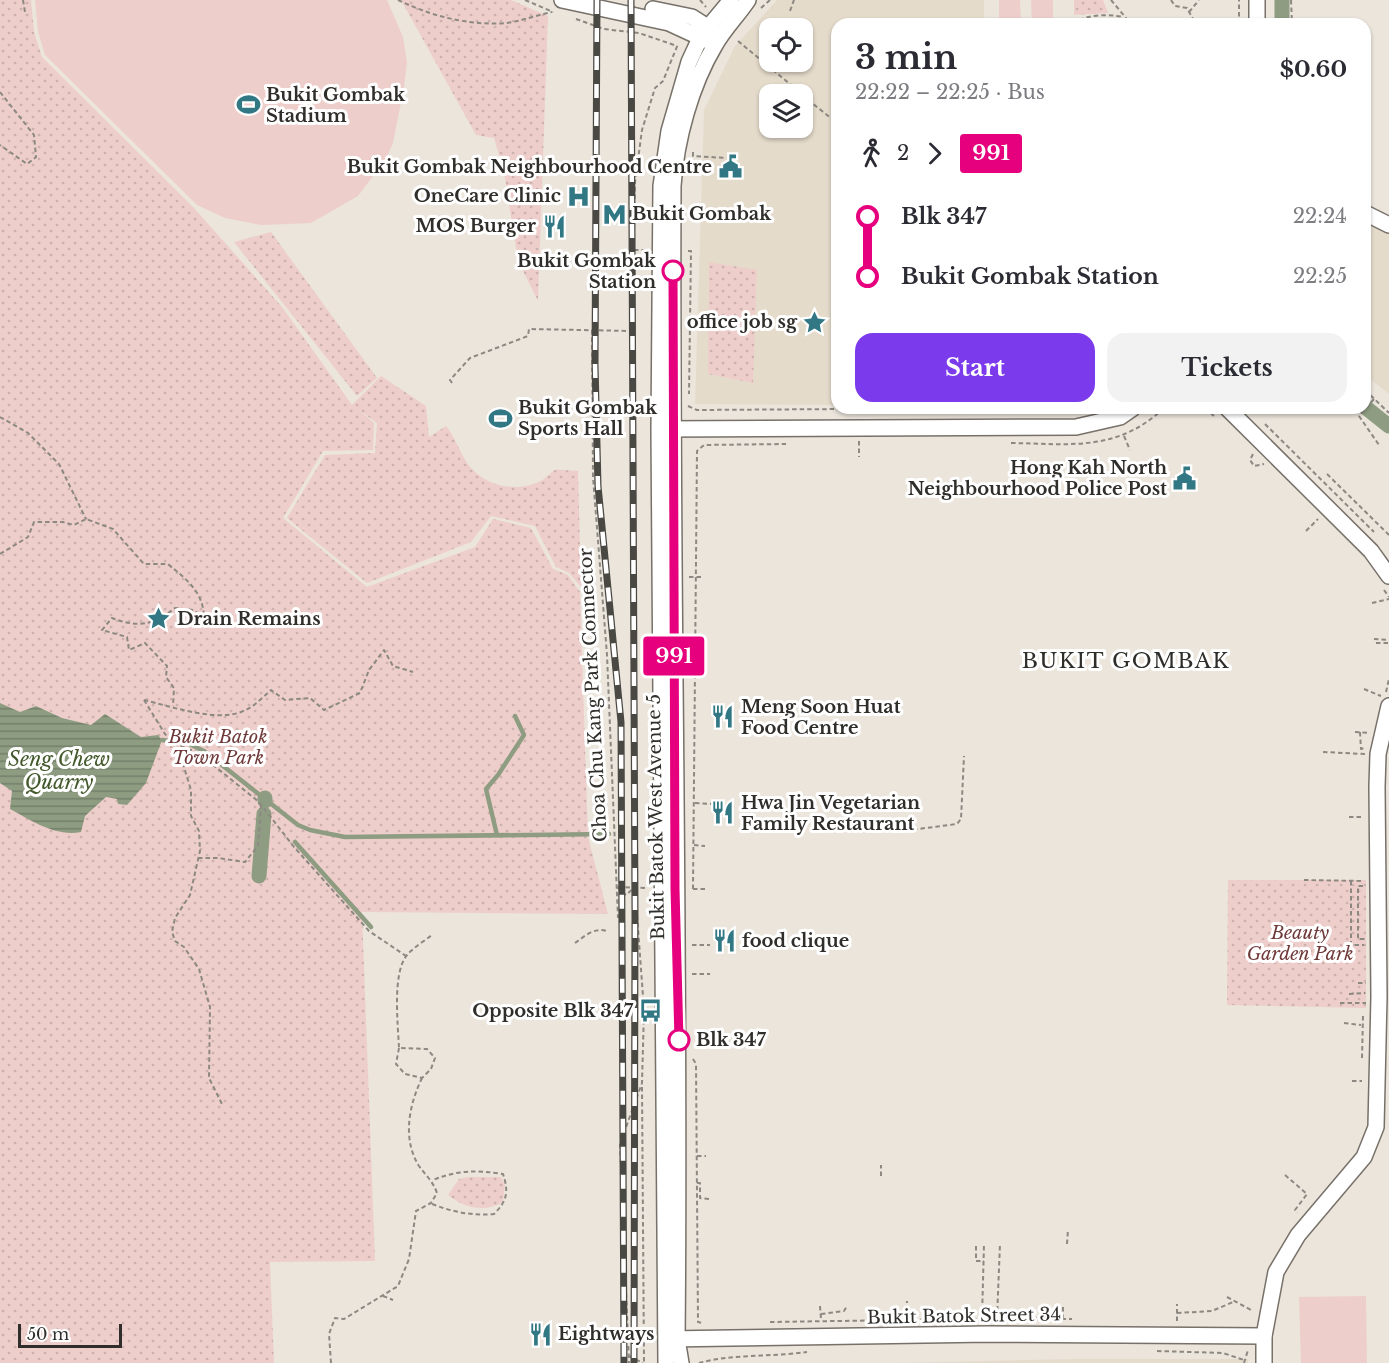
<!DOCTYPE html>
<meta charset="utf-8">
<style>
body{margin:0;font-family:"Libre Baskerville",serif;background:#f2f2f3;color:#2b2b33;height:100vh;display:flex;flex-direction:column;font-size:22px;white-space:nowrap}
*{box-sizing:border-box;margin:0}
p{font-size:20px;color:#7c7c81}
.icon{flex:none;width:33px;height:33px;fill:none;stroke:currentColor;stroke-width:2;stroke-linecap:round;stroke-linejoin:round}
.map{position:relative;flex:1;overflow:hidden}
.panel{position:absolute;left:831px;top:18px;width:540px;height:396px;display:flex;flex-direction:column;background:#fff;border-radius:18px;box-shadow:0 2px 4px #0004}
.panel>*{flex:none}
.badge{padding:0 12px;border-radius:4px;font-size:21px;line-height:39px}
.buttons{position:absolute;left:759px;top:18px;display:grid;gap:12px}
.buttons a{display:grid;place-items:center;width:54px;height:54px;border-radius:12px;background:#fff;box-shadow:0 2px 4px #0004;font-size:30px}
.scale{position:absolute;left:18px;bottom:15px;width:104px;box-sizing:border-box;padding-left:6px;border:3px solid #302e2a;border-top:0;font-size:16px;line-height:21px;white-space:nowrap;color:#302e2a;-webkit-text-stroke:4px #fff;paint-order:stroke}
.map>.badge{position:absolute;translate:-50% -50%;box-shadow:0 0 0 3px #fff}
.legs{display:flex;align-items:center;gap:9px;height:66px;padding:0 24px;font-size:20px}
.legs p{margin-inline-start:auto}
.head{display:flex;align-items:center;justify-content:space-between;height:102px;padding:0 24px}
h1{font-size:33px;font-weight:700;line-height:45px}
.primary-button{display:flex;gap:12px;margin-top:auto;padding:12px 24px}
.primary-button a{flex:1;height:69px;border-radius:18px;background:#7c3aed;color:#fff;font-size:24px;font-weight:700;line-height:69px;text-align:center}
.primary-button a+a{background:#f2f2f3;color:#2b2b33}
ul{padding:0 24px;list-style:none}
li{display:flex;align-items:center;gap:21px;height:60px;font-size:22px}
li i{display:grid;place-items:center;width:9px;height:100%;margin:0 8px;background:currentColor}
li i::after{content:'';width:15px;height:15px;margin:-8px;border:4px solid;border-radius:50%;background:#fff}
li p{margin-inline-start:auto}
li:first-child i{background:linear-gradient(#0000 50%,currentColor 0)}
li:last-child i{background:linear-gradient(currentColor 50%,#0000 0)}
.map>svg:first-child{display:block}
.built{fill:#e5dbcb;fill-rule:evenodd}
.green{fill:url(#green-dots)}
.pitch{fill:#eececb}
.water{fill:url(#water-rules)}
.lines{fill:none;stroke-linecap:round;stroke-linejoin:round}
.stream{stroke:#8e9d81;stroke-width:4.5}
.canal{stroke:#8e9d81;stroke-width:15}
.minor-casing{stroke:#777169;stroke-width:18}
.path{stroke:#8c8882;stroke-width:2;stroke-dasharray:4.5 3;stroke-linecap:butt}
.minor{stroke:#fff;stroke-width:15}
.rail-casing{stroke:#4a4843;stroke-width:7}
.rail{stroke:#fff;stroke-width:4.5;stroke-dasharray:14;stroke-linecap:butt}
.line-1-casing{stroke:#fff;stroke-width:14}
.line-1{stroke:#e6007e;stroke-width:9}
.stop-1-dot{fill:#fff;stroke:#e6007e;stroke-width:3}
.labels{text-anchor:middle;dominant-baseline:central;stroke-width:6;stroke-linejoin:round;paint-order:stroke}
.poi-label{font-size:18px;font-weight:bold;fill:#302e2a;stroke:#fff;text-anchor:start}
.stop-label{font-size:18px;font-weight:bold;fill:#302e2a;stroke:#fff;text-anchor:end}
.street-label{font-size:18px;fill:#302e2a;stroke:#fff}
.park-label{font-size:18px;font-style:italic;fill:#6e3938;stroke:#fff}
.water-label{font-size:20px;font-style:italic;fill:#43592c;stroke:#fff}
.quarter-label{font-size:21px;letter-spacing:1.5px;fill:#302e2a;stroke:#fff}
</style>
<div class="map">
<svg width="1389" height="1363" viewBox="0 0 1389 1363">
<defs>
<pattern id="green-dots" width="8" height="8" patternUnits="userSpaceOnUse" patternTransform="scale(1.5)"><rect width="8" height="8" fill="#eececb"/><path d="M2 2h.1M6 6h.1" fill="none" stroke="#ccb1ae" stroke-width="1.8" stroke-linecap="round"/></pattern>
<pattern id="water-rules" width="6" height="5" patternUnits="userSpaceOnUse" patternTransform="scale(1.5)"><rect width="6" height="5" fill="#8e9d81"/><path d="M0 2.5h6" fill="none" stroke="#74806a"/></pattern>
</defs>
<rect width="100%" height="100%" fill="#ebe5dc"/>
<!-- built -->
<g class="built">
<path d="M 777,0 L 984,0 L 984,24 L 837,24 L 837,405 L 695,404 L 704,110 L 735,46 ZM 770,28 L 802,28 L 802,62 L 770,62 ZM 770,94 L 802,94 L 802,128 L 770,128 Z"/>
<polygon points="1365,214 1389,215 1389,394 1365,375"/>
<polygon points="1074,1359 1248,1359 1248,1363 900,1363"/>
</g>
<!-- green -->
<g class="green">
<path d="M 0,0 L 31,0 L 34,32 L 42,57 L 194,208 L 282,307 L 352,405 L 381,376 L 426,406 L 429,437 L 446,426 C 457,439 460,456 472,469 C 490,488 521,493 544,479 C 548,476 551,472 555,470 C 562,469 572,471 578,471 L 581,587 L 569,573 L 556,567 L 535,526 L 491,516 L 471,542 L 367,583 L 287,518 L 325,455 L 375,453 L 377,423 L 359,410 L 374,423 L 373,450 L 323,451 L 283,518 L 367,587 L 475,547 L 493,519 L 531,528 L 553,569 L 568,575 L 580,592 L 588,837 L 608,914 L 362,912 L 375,1261 L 270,1262 L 274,1363 L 0,1363 Z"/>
<polygon points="401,0 511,0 548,16 538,301 518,261 504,172 494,138 476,135"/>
<polygon points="1074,0 1103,0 1108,13 1074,15"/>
<polygon points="271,232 377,378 357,396 234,242"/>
<polygon points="709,262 757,270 753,383 708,374"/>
<polygon points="1228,880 1366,880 1366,1008 1227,1005"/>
<path d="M 468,1177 L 501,1177 L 505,1185 L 503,1202 C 485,1213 464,1208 448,1195 L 459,1179 Z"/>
</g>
<!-- pitch -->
<g class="pitch">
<polygon points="35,0 387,0 403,37 407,62 404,87 393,143 386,159 358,196 311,223 261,225 225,218 197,205 45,55 38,32"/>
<polygon points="999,0 1020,0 1021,24 999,24"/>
<polygon points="1031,0 1053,0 1053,24 1032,24"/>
<polygon points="1366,1296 1367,1363 1301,1363 1299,1297"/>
</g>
<!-- water -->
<path class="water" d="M 0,703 L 20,712 L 36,706 L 62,718 L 91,725 L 105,714 L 141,737 L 158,735 L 162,740 L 146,783 L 127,805 L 118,804 L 117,799 L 106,797 L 85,816 L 81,832 C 56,837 32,821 10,809 L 12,791 L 0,783 Z"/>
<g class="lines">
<!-- stream -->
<g class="stream">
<polyline points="162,740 187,743 204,751 298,825 310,830 345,837 609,834"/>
<polyline points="497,835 486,789 498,775 524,735 515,716"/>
<polyline points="295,842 371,927"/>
</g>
<!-- canal -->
<g class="canal">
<polyline points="1282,0 1282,24"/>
<polyline points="1365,407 1389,426"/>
<polyline points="265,801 265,798"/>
<polyline points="259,876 264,814"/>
</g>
<defs>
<g id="minor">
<polyline points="562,0 669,23 708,41"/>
<polyline points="653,9 692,17 717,33"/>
<polyline points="1257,24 1257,0"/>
<polyline points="1365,213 1389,225"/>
<polyline points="1227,408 1371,551 1389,576"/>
<polyline points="663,429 1076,427 1120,417 1133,408"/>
<polyline points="667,1339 989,1334 1264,1336"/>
<polyline points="666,1363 659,429 661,186 669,131 689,62 701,36 731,0"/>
<path d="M 681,1363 L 677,1339 C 681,955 671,571 673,186 C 676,140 691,85 715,45 C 724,29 738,15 748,0"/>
<polyline points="1264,1363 1264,1336 1276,1272 1298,1235 1364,1157 1376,1127 1379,997 1377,787 1378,754 1389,706"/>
</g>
</defs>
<!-- minor casing -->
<use href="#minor" class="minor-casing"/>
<!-- path -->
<g class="path">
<polyline points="23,0 25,12"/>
<path d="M 398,0 C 431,16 469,26 506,23 C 522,21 537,15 552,12"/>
<polyline points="525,0 553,12"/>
<polyline points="700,0 706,7"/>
<polyline points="1111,0 1131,24"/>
<polyline points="1171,0 1175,6 1187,8 1193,19 1190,24"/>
<polyline points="1291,0 1292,24"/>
<polyline points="761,8 770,0"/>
<polyline points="790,11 794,0"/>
<polyline points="1189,12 1199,0"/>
<polyline points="576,19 604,29 639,33 677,46"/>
<path d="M 1073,24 C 1085,14 1109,14 1123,17"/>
<polyline points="1239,24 1239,0"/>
<polyline points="738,41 802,94"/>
<polyline points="0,92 34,135 36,157 27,164 0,145"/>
<polyline points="802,95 837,123"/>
<polyline points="693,152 693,156 726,158"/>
<polyline points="634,250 646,250"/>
<polyline points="688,251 691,251 689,394"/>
<polyline points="624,289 633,289"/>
<polyline points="592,330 593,477 607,655 618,918"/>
<polyline points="452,383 450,380 470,358 528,336 529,329 632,331 635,182 642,130 655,88 663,81 678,44"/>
<polyline points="1365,390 1389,413"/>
<polyline points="1374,399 1359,416 1379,445"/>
<polyline points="688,406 697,410 847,409"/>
<polyline points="1205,408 1215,417"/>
<polyline points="907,409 1077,408"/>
<polyline points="0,417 28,433 59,464 86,519"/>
<polyline points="1265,424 1374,532"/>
<polyline points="1124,436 1130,450"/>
<polyline points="859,441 859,457"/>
<path d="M 1011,443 C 1071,444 1117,452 1164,408"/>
<polyline points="1253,454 1250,460 1254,466 1264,464"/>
<polyline points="1327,474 1389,535"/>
<polyline points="1306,531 1318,519"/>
<path d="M 0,554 L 28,537 L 34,522 L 63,522 L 74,525 L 86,519 L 113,529 L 144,564 L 168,564 C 187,580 204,592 204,619 L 194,610 L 175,608 C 154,625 138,628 112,618 L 102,630 L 127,637 L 129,650 L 145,643 L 167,666 L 166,677 L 174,688 L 173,706"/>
<polyline points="689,577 703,577"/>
<polyline points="1384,590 1389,597"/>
<polyline points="1372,603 1389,599"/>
<polyline points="1374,639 1389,640"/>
<polyline points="1376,643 1389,643"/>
<polyline points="1364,689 1381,696"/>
<polyline points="1386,692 1389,679"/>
<polyline points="144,700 165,734 177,745 197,752 259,802 294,847 369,931 406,956"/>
<path d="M 144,700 C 169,706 216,722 241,712 C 253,708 262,698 271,690 L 285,700 L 310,698 L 324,710 L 360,693 L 369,670 L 384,650 L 393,666 L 413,672"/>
<polyline points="1355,732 1370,733"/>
<polyline points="1360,732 1361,749 1364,748"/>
<polyline points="185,748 183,764 191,790 191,816 199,831 200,851 190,895 175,918 172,932 175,941 184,947 199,969 210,1007 209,1078 222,1104"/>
<polyline points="1323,752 1365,754"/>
<polyline points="695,803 713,804"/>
<polyline points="1349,817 1364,817"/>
<polyline points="883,829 918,829 957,824 961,819 964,756"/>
<polyline points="694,845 705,846"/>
<polyline points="198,858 218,858 245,862 258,846 261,806"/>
<polyline points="1304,880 1364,881"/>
<polyline points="1351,881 1351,945 1364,945"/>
<polyline points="1363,886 1358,886 1358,939 1366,939"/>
<polyline points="617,887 626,895 635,887 644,1010 642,1083 620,1144 629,1363"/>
<polyline points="618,887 648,888"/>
<polyline points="693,889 697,451 704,445 786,444"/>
<polyline points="693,889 708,889"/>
<path d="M 575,943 C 585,936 594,927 607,931"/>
<polyline points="692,945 710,945"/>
<polyline points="692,974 710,974"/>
<polyline points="1358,983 1366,983"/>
<polyline points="1349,994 1365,993"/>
<polyline points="1340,1003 1366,1003"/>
<polyline points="1344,1023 1361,1025"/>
<path d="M 399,1048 L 396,1064 L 405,1074 L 422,1078 L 431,1069 L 435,1058 L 427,1049 L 399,1048 C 398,1025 392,973 407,955 C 413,948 424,941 432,935"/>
<polyline points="1362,1058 1363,1016"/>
<polyline points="693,1059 696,1064 698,1322 702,1323"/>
<polyline points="1352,1081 1362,1081"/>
<polyline points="642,1087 644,1363"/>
<polyline points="697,1156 706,1156"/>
<polyline points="1285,1175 1307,1194 1295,1210 1297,1213"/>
<polyline points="881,1176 881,1165"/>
<polyline points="697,1183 700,1183 700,1198 709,1199"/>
<path d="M 432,1204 C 453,1212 472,1216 494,1214 C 507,1201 509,1192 503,1174 C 477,1170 457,1170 433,1180"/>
<polyline points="1067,1244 1068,1229"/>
<polyline points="976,1258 976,1244"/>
<polyline points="976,1261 984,1261"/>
<polyline points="383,1296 393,1300"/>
<polyline points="1227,1297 1253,1311"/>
<polyline points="820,1306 821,1319"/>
<polyline points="1177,1313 1212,1311 1233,1302"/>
<polyline points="821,1314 844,1311 847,1306"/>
<polyline points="906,1318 907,1301"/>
<polyline points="982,1318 984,1244"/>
<polyline points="997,1318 1000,1244"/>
<polyline points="1054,1319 1072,1319"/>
<polyline points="1063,1319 1063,1305"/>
<polyline points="1177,1321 1177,1304"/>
<polyline points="770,1322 1037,1318"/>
<polyline points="1157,1351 1223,1353 1244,1360"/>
<polyline points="629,1356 643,1363"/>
<path d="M 331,1363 L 329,1334 L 335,1318 L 344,1319 L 398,1286 L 409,1259 L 416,1211 L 431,1203 L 437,1193 C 433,1181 426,1176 419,1166 C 402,1139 409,1105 422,1078"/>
<path d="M 699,1363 C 730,1354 773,1357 807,1352"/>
<polyline points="1244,1363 1248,1350"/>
</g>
<!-- minor -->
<use href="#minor" class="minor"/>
<defs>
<g id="rail">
<polyline points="597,0 595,364 598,486 621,722 624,1363"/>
<polyline points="631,0 635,916 634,1363"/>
</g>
</defs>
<!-- rail casing -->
<use href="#rail" class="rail-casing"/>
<!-- rail -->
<use href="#rail" class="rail"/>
</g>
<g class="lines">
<defs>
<polyline id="line-1" points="673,271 675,889 679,1040"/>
</defs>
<!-- line-1 casing -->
<use href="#line-1" class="line-1-casing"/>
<!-- line-1 -->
<use href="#line-1" class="line-1"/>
</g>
<!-- icons -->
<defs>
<symbol id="stadium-bare" viewBox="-9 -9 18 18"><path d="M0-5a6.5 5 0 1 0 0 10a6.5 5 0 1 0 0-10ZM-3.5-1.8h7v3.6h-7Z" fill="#317784" stroke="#fff" stroke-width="2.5" paint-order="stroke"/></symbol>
<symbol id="civic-bare" viewBox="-9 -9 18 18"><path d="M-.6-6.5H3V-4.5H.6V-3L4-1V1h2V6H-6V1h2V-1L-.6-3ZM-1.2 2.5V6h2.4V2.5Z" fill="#317784" stroke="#fff" stroke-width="2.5" paint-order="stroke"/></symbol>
<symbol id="hospital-bare" viewBox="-9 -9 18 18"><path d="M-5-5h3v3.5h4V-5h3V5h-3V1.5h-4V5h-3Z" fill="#317784" stroke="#fff" stroke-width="2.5" paint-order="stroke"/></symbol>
<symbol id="metro-bare" viewBox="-9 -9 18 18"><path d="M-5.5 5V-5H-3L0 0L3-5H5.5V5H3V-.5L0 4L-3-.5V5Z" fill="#317784" stroke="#fff" stroke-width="2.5" paint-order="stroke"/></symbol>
<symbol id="restaurant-bare" viewBox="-9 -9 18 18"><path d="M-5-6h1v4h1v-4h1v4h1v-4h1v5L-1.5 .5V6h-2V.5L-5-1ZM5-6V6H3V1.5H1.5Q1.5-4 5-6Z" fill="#317784" stroke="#fff" stroke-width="2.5" paint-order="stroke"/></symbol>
<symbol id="sight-bare" viewBox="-9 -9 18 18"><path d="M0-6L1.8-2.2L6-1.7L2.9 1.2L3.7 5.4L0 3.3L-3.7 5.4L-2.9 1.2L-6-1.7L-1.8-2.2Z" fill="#317784" stroke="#fff" stroke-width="2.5" paint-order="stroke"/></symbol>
<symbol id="bus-bare" viewBox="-9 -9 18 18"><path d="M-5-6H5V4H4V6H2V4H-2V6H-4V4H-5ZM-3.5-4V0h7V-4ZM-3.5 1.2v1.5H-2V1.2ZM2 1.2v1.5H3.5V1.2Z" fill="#317784" stroke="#fff" stroke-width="2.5" paint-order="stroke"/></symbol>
</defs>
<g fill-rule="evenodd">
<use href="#stadium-bare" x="232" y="88" width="33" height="33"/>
<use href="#civic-bare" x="714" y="150" width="33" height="33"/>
<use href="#hospital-bare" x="562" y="180" width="33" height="33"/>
<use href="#metro-bare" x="598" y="198" width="33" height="33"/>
<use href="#restaurant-bare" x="538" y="210" width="33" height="33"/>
<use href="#sight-bare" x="798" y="306" width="33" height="33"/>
<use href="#stadium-bare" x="484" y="402" width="33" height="33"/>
<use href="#civic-bare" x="1168" y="462" width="33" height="33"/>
<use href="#sight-bare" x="142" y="602" width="33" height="33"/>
<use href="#restaurant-bare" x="706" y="700" width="33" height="33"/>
<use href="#restaurant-bare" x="706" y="796" width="33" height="33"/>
<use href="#restaurant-bare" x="708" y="924" width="33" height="33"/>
<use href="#bus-bare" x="634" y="994" width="33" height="33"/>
<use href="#restaurant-bare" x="524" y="1318" width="33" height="33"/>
</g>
<!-- markers -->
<g class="stop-1-dot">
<circle cx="673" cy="271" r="10"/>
<circle cx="679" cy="1040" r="10"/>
</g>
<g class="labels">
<!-- poi labels -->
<g class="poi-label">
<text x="266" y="95">Bukit Gombak<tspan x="266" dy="21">Stadium</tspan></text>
<text x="712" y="167" text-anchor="end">Bukit Gombak Neighbourhood Centre</text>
<text x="561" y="196" text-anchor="end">OneCare Clinic</text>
<text x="632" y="214">Bukit Gombak</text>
<text x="536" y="226" text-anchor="end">MOS Burger</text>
<text x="797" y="322" text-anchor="end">office job sg</text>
<text x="518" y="408">Bukit Gombak<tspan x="518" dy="21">Sports Hall</tspan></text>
<text x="1167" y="468" text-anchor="end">Hong Kah North<tspan x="1167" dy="21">Neighbourhood Police Post</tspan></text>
<text x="177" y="619">Drain Remains</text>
<text x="741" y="707">Meng Soon Huat<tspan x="741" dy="21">Food Centre</tspan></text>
<text x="741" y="803">Hwa Jin Vegetarian<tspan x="741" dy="21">Family Restaurant</tspan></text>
<text x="742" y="941">food clique</text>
<text x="633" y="1011" text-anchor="end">Opposite Blk 347</text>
<text x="558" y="1334">Eightways</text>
</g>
<!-- stop labels -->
<g class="stop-label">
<text x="656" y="261">Bukit Gombak<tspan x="656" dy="21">Station</tspan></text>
<text x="696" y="1040" text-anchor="start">Blk 347</text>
</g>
<!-- street labels -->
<g class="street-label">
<text transform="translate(593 695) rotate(-93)">Choa Chu Kang Park Connector</text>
<text transform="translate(656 817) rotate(-91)">Bukit Batok West Avenue 5</text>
<text transform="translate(964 1316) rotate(-1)">Bukit Batok Street 34</text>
</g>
<!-- park labels -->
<g class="park-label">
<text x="218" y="737">Bukit Batok<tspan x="218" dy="21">Town Park</tspan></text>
<text x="1300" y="933">Beauty<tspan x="1300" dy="21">Garden Park</tspan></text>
</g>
<!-- water labels -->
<g class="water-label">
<text x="59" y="759">Seng Chew<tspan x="59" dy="23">Quarry</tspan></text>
</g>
<!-- quarter labels -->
<g class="quarter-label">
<text x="1126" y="661">BUKIT GOMBAK</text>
</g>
</g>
</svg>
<div class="buttons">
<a><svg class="icon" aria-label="locate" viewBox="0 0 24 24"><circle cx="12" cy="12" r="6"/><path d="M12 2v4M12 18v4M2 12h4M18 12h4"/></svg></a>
<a><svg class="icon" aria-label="layers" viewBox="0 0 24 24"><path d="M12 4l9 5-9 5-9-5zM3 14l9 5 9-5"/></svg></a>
</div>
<div class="scale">50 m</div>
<b class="badge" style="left:674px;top:656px;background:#e6007e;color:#fff">991</b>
<section class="panel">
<div class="head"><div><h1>3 min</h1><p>22:22 – 22:25 · Bus</p></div><b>$0.60</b></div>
<div class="legs"><svg class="icon" aria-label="walk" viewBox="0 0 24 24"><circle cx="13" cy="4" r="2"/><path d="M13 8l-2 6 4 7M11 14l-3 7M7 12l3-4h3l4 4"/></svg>2<svg class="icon" aria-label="forward" viewBox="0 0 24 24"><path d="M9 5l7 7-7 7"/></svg><b class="badge" style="background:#e6007e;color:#fff">991</b></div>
<ul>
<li><i style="color:#e6007e"></i><b>Blk 347</b><p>22:24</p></li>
<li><i style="color:#e6007e"></i><b>Bukit Gombak Station</b><p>22:25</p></li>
</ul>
<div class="primary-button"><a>Start</a><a>Tickets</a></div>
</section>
</div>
